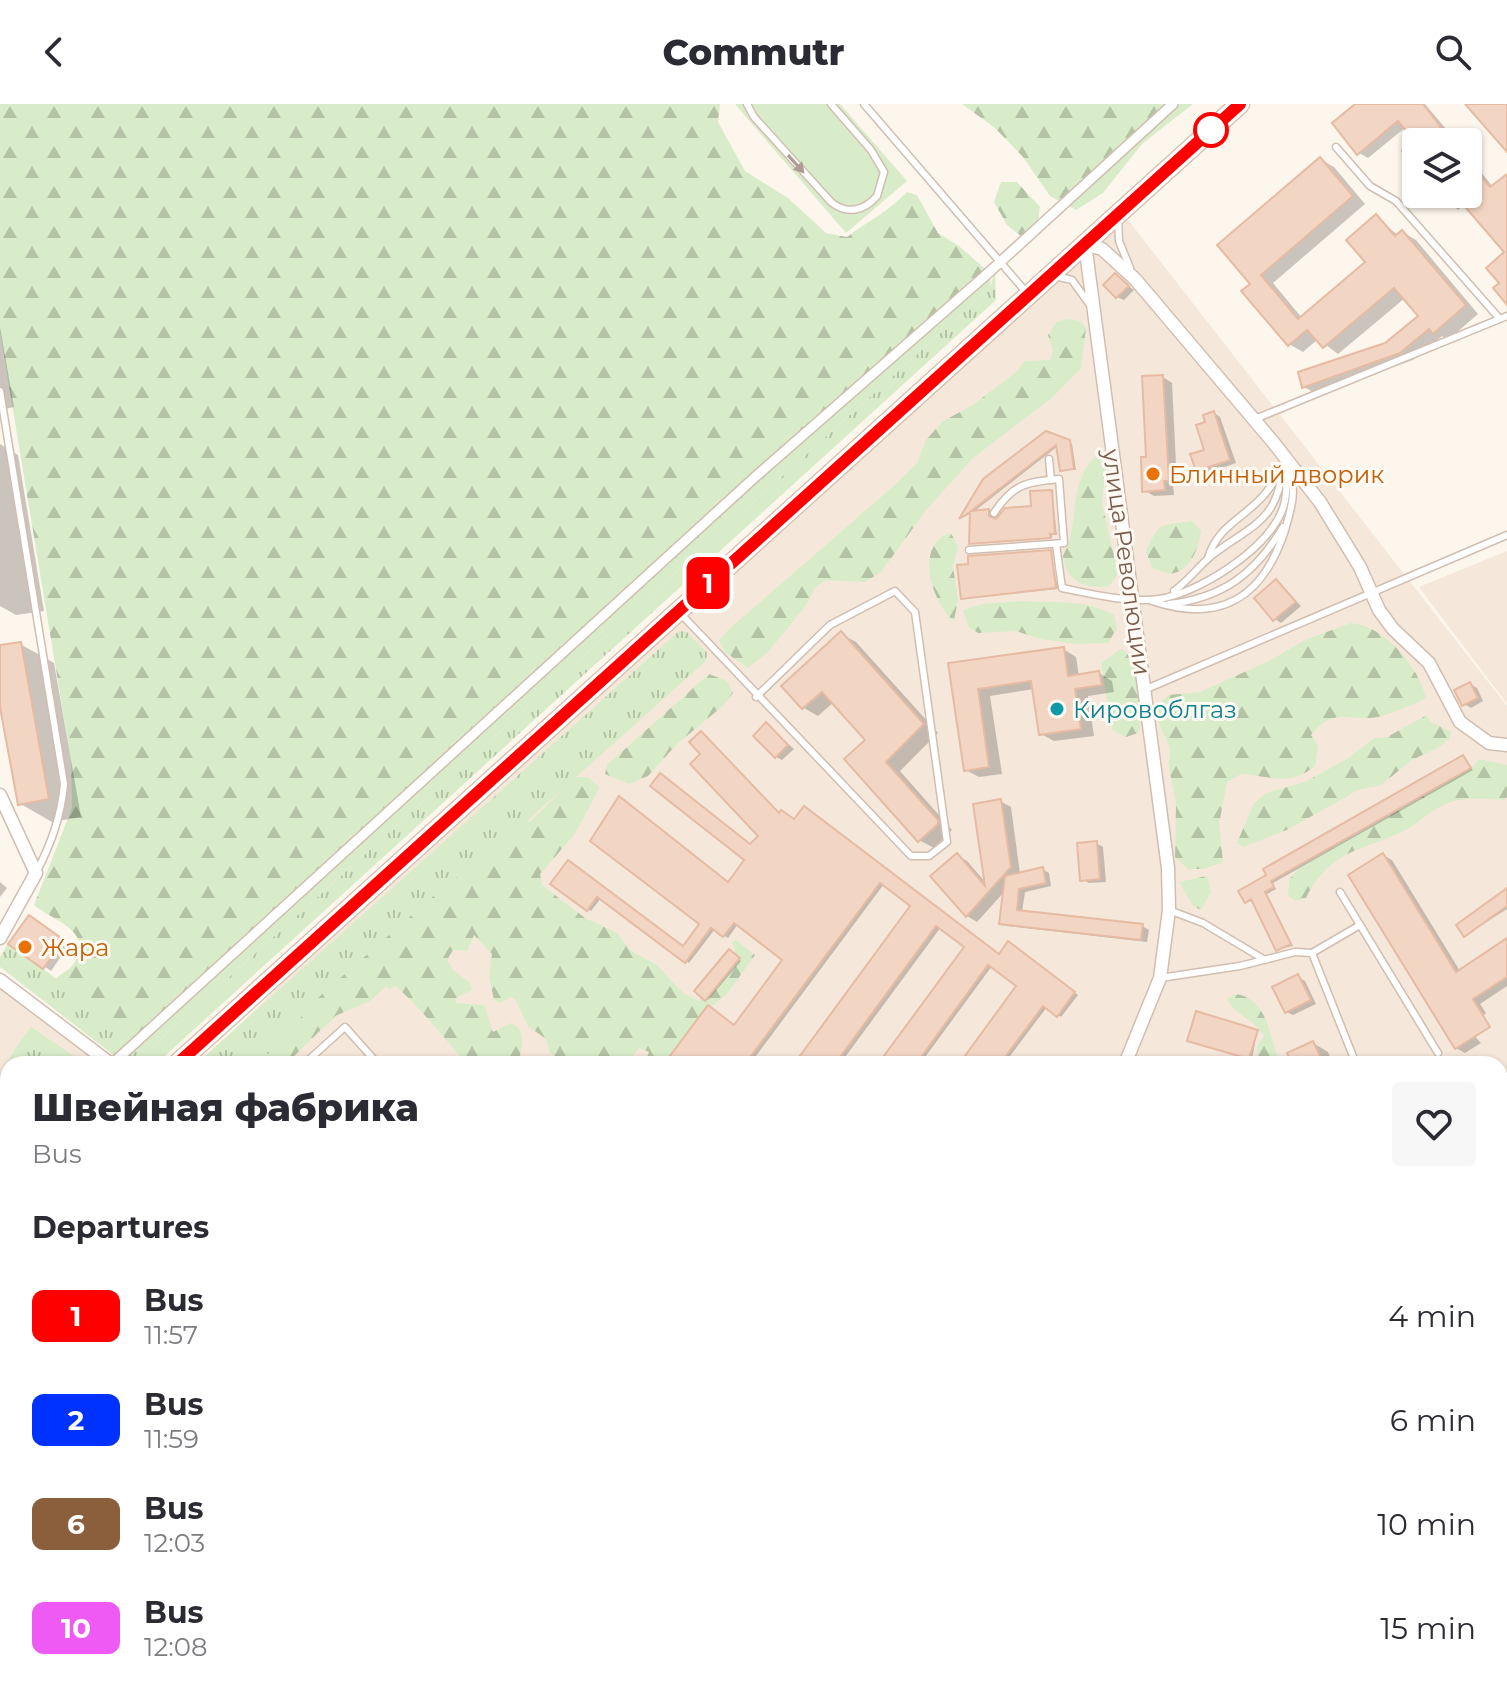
<!DOCTYPE html>
<meta charset="utf-8">
<style>
body{margin:0;font-family:Montserrat,sans-serif;background:#f7f7f7;color:#2b2b33;height:100vh;display:flex;flex-direction:column;font-size:30px;white-space:nowrap}
*{box-sizing:border-box;margin:0}
p{font-size:26px;color:#7c7c81}
.icon{flex:none;width:44px;height:44px;fill:none;stroke:currentColor;stroke-width:2;stroke-linecap:round;stroke-linejoin:round}
.map{position:relative;flex:1;overflow:hidden}
.details{position:absolute;left:0px;top:952px;width:1508px;height:640px;display:flex;flex-direction:column;background:#fff;border-radius:24px 24px 0 0;box-shadow:0 2px 6px #0004}
.details>*{flex:none}
.badge{padding:0 16px;border-radius:12px;font-size:28px;line-height:52px}
.fabs{position:absolute;left:1402px;top:24px;display:grid;gap:16px}
.fabs a{display:grid;place-items:center;width:80px;height:80px;border-radius:8px;background:#fff;box-shadow:0 2px 6px #0004;font-size:40px}
.map>.badge{position:absolute;translate:-50% -50%;box-shadow:0 0 0 4px #fff}
h2{padding:0 32px;font-size:30px;line-height:72px}
.round{display:grid;place-items:center;flex:none;width:84px;height:84px;border-radius:8px;background:#f7f7f7}
.head{display:flex;align-items:center;justify-content:space-between;height:136px;padding:0 32px}
h1{font-size:38px;font-weight:800;line-height:60px}
ul{padding:0;list-style:none}
li{display:flex;align-items:center;gap:24px;height:104px;padding:0 32px}
li div{flex:1}
li b{display:block;font-size:30px}
li em{font-style:normal}
li .badge{min-width:88px;font-weight:700;text-align:center}
header{display:flex;justify-content:space-between;align-items:center;height:104px;padding:0 32px;background:#fff;font-size:36px;font-weight:800}
.map>svg:first-child{display:block}
.residential{fill:#f5e8da}
.education{fill:#f3e8fa}
.grass{fill:url(#grass-tufts)}
.forest{fill:url(#forest-firs)}
.pitch{fill:#d8ecc9}
.shadow{fill:#0003}
.building{fill:#f3d5c3;stroke:#e6bba3;stroke-width:2}
.lines{fill:none;stroke-linecap:round;stroke-linejoin:round}
.service-casing{stroke:#d1beb0;stroke-width:9}
.pedestrian-casing{stroke:#d1beb0;stroke-width:12}
.minor-casing{stroke:#d1beb0;stroke-width:15}
.tertiary-casing{stroke:#d1beb0;stroke-width:19}
.secondary-casing{stroke:#d6c0b0;stroke-width:21}
.service{stroke:#fff;stroke-width:6}
.pedestrian{stroke:#fff;stroke-width:9}
.minor{stroke:#fff;stroke-width:12}
.tertiary{stroke:#fff;stroke-width:16}
.secondary{stroke:#fff;stroke-width:18}
.oneway{fill:#af9d94}
.line-casing{stroke:#fff;stroke-width:18}
.line{stroke:#f00;stroke-width:12}
.stop-dot{fill:#fff;stroke:#f00;stroke-width:4}
.food-dot{fill:#e8710a;stroke:#fffaf3;stroke-width:3}
.culture-dot{fill:#0f9aa8;stroke:#fffaf3;stroke-width:3}
.labels{text-anchor:middle;dominant-baseline:central;stroke-width:6;stroke-linejoin:round;paint-order:stroke}
.food-label{font-size:24px;fill:#c56008;stroke:#fffaf3;text-anchor:start}
.street-label{font-size:24px;fill:#7a5c4d;stroke:#fffaf3}
.culture-label{font-size:24px;fill:#0d838f;stroke:#fffaf3;text-anchor:start}
</style>
<header><svg class="icon" aria-label="back" viewBox="0 0 24 24"><path d="M15 5l-7 7 7 7"/></svg>Commutr<svg class="icon" aria-label="search" viewBox="0 0 24 24"><circle cx="10" cy="10" r="6"/><path d="M15 15l6 6"/></svg></header>
<div class="map">
<svg width="1507" height="1592" viewBox="0 0 1507 1592">
<defs>
<pattern id="grass-tufts" width="24" height="20" patternUnits="userSpaceOnUse" patternTransform="scale(2)"><rect width="24" height="20" fill="#d8ecc9"/><path d="M3 7l-1-3M5 7V3M7 7l1-3M15 17l-1-3M17 17v-4M19 17l1-3" fill="none" stroke="#b4c2a5"/></pattern>
<pattern id="forest-firs" width="22" height="20" patternUnits="userSpaceOnUse" patternTransform="scale(2)"><rect width="22" height="20" fill="#d8ecc9"/><path d="M5 1l3.5 6h-7zM16 11l3.5 6h-7z" fill="#b4c2a5"/></pattern>
</defs>
<rect width="100%" height="100%" fill="#fdf6ec"/>
<!-- residential -->
<g class="residential">
<polygon points="1121,107 1507,602 1507,1592 0,1592 0,876 111,960 8,960 8,1584 1500,1584 1500,960 201,960 425,736"/>
<polygon points="1507,447 1507,600 1419,483"/>
</g>
<!-- education -->
<polygon class="education" points="799,1584 852,1584 863,1592 793,1592"/>
<!-- grass -->
<g class="grass">
<polygon points="995,167 996,196 156,960 125,960 0,863 0,853 8,840 152,943 990,184"/>
<polygon points="679,527 687,528 707,549 706,557 528,716 544,732 534,756 390,886 380,875 281,960 196,960"/>
<path d="M 31,923 L 86,960 L 8,960 L 8,986 C 0,961 15,944 31,923 Z"/>
<polygon points="0,1001 8,1001 8,1108 0,1102"/>
</g>
<!-- forest -->
<g class="forest">
<path d="M 0,0 L 720,0 L 718,18 L 745,67 L 788,94 L 826,129 L 847,133 C 868,117 888,108 907,88 L 917,91 L 938,129 L 959,142 L 991,170 L 990,184 L 152,943 L 56,875 C 60,869 66,869 71,863 C 99,827 52,817 34,801 L 72,704 L 71,656 L 0,228 Z"/>
<polygon points="962,0 1193,0 1142,40 1103,89 1076,106 1050,92 1023,53 995,24"/>
<polygon points="1001,78 1017,78 1040,103 1036,125 1021,132 1007,121 994,98"/>
<polygon points="1068,215 1080,217 1086,224 1081,264 1052,294 973,354 927,405 881,468 865,478 826,476 816,483 804,504 768,548 748,564 725,548 719,537 728,526 896,380 917,359 926,336 942,318 974,300 1016,268 1025,257 1050,256 1053,246 1048,231 1057,218"/>
<path d="M 1100,349 L 1107,354 L 1102,399 L 1118,470 L 1109,482 C 1087,486 1066,478 1063,452 C 1082,417 1065,376 1100,349 Z"/>
<path d="M 1192,417 L 1201,427 C 1199,445 1189,469 1169,470 L 1152,464 L 1146,448 C 1161,415 1158,423 1192,417 Z"/>
<path d="M 951,429 L 958,443 L 953,463 L 958,495 L 954,517 C 932,499 913,440 951,429 Z"/>
<path d="M 1019,497 C 1049,499 1088,495 1114,511 L 1117,524 L 1108,539 L 1077,540 L 1040,535 L 1016,527 L 978,529 L 968,522 L 963,506 L 983,500 Z"/>
<path d="M 1351,519 C 1386,522 1419,564 1426,594 C 1414,600 1398,607 1385,611 C 1353,622 1338,598 1311,631 L 1318,642 L 1315,662 C 1289,683 1271,672 1241,670 L 1227,678 L 1219,720 L 1223,758 L 1204,765 L 1188,765 L 1175,753 L 1176,700 L 1169,663 L 1170,644 L 1157,615 L 1158,602 L 1168,591 L 1200,588 L 1269,557 L 1305,536 Z"/>
<path d="M 1121,545 C 1143,557 1140,601 1140,624 L 1138,629 L 1126,633 L 1112,626 L 1101,559 Z"/>
<polygon points="709,570 727,577 733,589 724,601 677,640 648,672 629,680 605,670 607,661"/>
<polygon points="1427,611 1431,618 1451,628 1449,635 1439,643 1412,656 1381,681 1358,686 1289,725 1243,743 1237,739 1254,699 1266,689 1305,678 1347,655 1374,634 1387,633"/>
<path d="M 1479,655 L 1507,661 L 1507,693 L 1504,696 C 1485,695 1466,693 1448,699 C 1433,704 1424,715 1411,723 C 1368,747 1332,742 1306,794 L 1296,797 L 1288,792 L 1289,776 L 1299,764 L 1472,664 Z"/>
<path d="M 575,673 L 588,673 L 599,683 L 597,689 L 574,731 L 540,770 L 542,781 L 585,814 L 617,829 L 631,847 L 657,861 L 683,889 L 699,897 L 737,853 L 732,838 L 736,836 L 755,851 L 727,890 L 707,906 L 674,960 L 644,960 L 649,948 L 639,944 L 626,960 L 586,960 L 570,952 L 557,953 L 550,949 L 546,935 L 528,922 L 515,895 L 510,893 L 501,899 L 494,896 L 489,872 L 492,850 L 474,831 L 467,847 L 453,846 L 447,856 L 453,866 L 469,878 L 472,886 L 457,893 L 455,899 L 484,901 L 493,928 L 511,919 C 529,927 520,944 519,960 L 466,960 C 454,945 403,883 390,879 L 370,897 L 335,912 L 286,960 L 259,960 L 321,891 L 446,781 L 529,719 Z"/>
<polygon points="1207,772 1211,788 1201,806 1193,802 1179,778"/>
<path d="M 1235,890 C 1269,894 1269,934 1280,960 L 1258,960 L 1257,942 L 1264,932 C 1255,916 1236,912 1227,895 Z"/>
<polygon points="1507,1535 1507,1592 1470,1592 1472,1584 1500,1584 1500,1543"/>
</g>
<!-- pitch -->
<polygon class="pitch" points="735,0 840,0 907,77 846,129"/>
<!-- shadow -->
<g class="shadow">
<polygon points="1358,0 1425,0 1457,38 1416,38 1416,61 1404,48 1417,37 1406,23 1368,54 1359,49"/>
<polygon points="1468,52 1493,83 1507,79 1507,149 1465,100 1458,106 1440,90 1468,90"/>
<polygon points="1321,56 1334,63 1365,100 1273,179 1302,214 1367,158 1376,113 1399,132 1402,128 1416,136 1478,210 1448,236 1442,232 1413,256 1317,290 1304,283 1386,241 1420,212 1405,194 1338,250 1318,235 1303,248 1289,240 1253,180"/>
<polygon points="1115,172 1134,186 1124,196 1117,193"/>
<polygon points="0,223 14,303 0,306"/>
<polygon points="1163,273 1172,279 1177,381 1173,381 1174,391 1154,392 1144,386"/>
<polygon points="1214,309 1220,313 1236,359 1204,370 1198,366 1206,347 1208,319"/>
<polygon points="1046,329 1072,340 1076,366 1062,366 1058,342 972,409 989,407 995,417 1033,404 1052,388 1057,431 1052,431 1052,434 971,439 972,409 962,414 985,376"/>
<polygon points="0,340 18,351 44,507 16,511 0,502"/>
<polygon points="1050,448 1058,485 963,494"/>
<polygon points="1276,477 1301,502 1281,519 1275,515"/>
<polygon points="841,530 856,538 938,629 900,667 952,726 934,744 919,736 868,636 834,598 818,612 804,604 784,582"/>
<polygon points="20,540 54,559 81,713 52,718 19,699 0,592 0,543"/>
<polygon points="1063,545 1076,553 1079,572 1099,569 1112,577 1114,588 1088,592 1094,632 1054,637 1041,630 1034,585 990,592 1002,670 979,673 966,666 950,561"/>
<polygon points="1470,580 1477,584 1483,597 1471,604 1464,600"/>
<polygon points="767,621 794,645 782,656 776,653"/>
<polygon points="1463,653 1473,666 1273,779 1276,785 1267,790 1293,842 1278,845 1254,797 1246,798 1241,788"/>
<polygon points="1000,697 1011,703 1020,770 1042,765 1049,769 1051,782 1025,788 1022,808 1142,822 1149,826 1147,838 1007,822 1001,819 1005,787 977,818 967,812 933,772 957,751 967,757 987,780"/>
<polygon points="780,711 1000,852 1012,842 1078,891 1061,913 1047,903 1004,960 961,960 1019,882 992,862 920,960 880,960 967,843 941,823 840,960 797,960 913,802 884,780 750,960 667,960 735,923 785,856 738,820 728,834 715,825 689,859 601,794 591,807 588,805 568,758 684,844 747,755 751,742"/>
<polygon points="1096,739 1103,743 1106,778 1089,779 1082,775"/>
<polygon points="1383,751 1392,756 1460,867 1507,836 1507,882 1480,900 1486,909 1469,926 1481,939 1465,949 1456,944"/>
<polygon points="0,778 7,784 0,793"/>
<polygon points="1507,786 1507,805 1466,831"/>
<polygon points="36,817 69,841 51,867 11,839"/>
<polygon points="729,847 741,857 708,896 696,887"/>
<polygon points="1298,873 1305,877 1316,900 1293,911 1286,908"/>
<polygon points="1257,928 1252,955 1192,937"/>
<polygon points="1313,939 1328,948 1333,960 1295,960"/>
<polygon points="1500,961 1507,968 1507,975 1500,981"/>
<polygon points="0,1183 8,1188 8,1234 0,1228"/>
<polygon points="0,1270 8,1276 8,1312 4,1317"/>
<polygon points="1507,1435 1507,1482 1500,1480 1500,1456"/>
<polygon points="8,1503 8,1581 0,1592 0,1514"/>
<polygon points="454,1584 486,1584 492,1592 448,1592"/>
<polygon points="644,1584 699,1584 693,1592 638,1592"/>
<polygon points="975,1584 983,1584 995,1592 968,1592"/>
<polygon points="1112,1584 1154,1584 1159,1592 1117,1592"/>
<polygon points="1388,1584 1409,1584 1414,1592 1391,1592"/>
</g>
<!-- building -->
<g class="building">
<polygon points="1355,0 1423,0 1452,38 1416,38 1416,64 1402,47 1414,37 1398,17 1357,51 1332,19"/>
<polygon points="1465,0 1507,0 1507,48"/>
<polygon points="1320,53 1353,92 1261,171 1298,215 1365,158 1346,136 1376,110 1395,132 1402,126 1466,201 1433,230 1429,225 1400,249 1302,284 1298,268 1385,239 1418,212 1394,184 1323,244 1307,226 1288,242 1241,187 1250,180 1217,141"/>
<polygon points="1468,57 1490,83 1507,70 1507,201 1493,184 1499,179 1486,164 1504,148 1454,90 1468,90"/>
<polygon points="1115,169 1129,182 1116,194 1103,181"/>
<polygon points="1163,271 1169,377 1164,377 1165,386 1142,388 1141,353 1146,353 1142,272"/>
<polygon points="1214,307 1230,356 1196,367 1190,350 1204,346 1196,321 1205,318 1203,311"/>
<polygon points="1046,327 1070,336 1074,365 1060,367 1056,341 971,407 989,405 989,412 996,415 1005,404 1031,402 1030,387 1052,386 1055,430 1050,430 1050,434 969,440 970,408 959,415 983,375"/>
<polygon points="1051,446 1056,484 961,495 957,461 968,460 968,452"/>
<polygon points="1276,475 1296,498 1273,517 1254,494"/>
<polygon points="841,527 924,620 886,658 938,716 938,720 918,738 844,655 865,636 822,588 802,605 781,582"/>
<polygon points="21,538 49,695 18,701 0,603 0,541"/>
<polygon points="1064,543 1068,572 1099,567 1102,581 1075,585 1081,625 1039,631 1031,577 978,585 989,663 964,667 948,559"/>
<polygon points="1470,578 1478,594 1462,602 1454,586"/>
<polygon points="766,618 788,641 775,654 753,632"/>
<polygon points="701,627 779,709 781,706 794,715 804,702 999,850 1008,837 1075,888 1057,913 1043,902 1000,960 959,960 1016,882 988,861 916,960 878,960 964,843 936,822 835,960 794,960 910,802 880,779 745,960 664,960 708,901 734,921 782,856 734,819 723,833 711,824 685,859 597,793 587,807 550,780 568,756 683,842 699,820 590,737 619,692 728,778 744,756 650,682 660,669 750,740 758,732 690,660 700,650 689,638"/>
<polygon points="1463,651 1471,664 1271,777 1274,783 1265,788 1291,840 1276,847 1251,795 1245,799 1238,787 1266,771 1263,765"/>
<polygon points="1001,695 1011,763 966,813 930,772 957,749 985,782 973,700"/>
<polygon points="1097,737 1100,775 1080,777 1077,739"/>
<polygon points="1383,749 1456,868 1507,834 1507,873 1473,895 1490,923 1455,945 1348,771"/>
<polygon points="1043,763 1046,779 1019,785 1017,806 1143,820 1141,836 999,820 1005,772"/>
<polygon points="1507,784 1507,802 1464,833 1456,821"/>
<polygon points="29,811 64,836 43,865 8,840"/>
<polygon points="729,845 740,854 705,897 694,887"/>
<polygon points="1298,870 1311,896 1285,909 1272,883"/>
<polygon points="1196,907 1258,926 1249,955 1187,937"/>
<polygon points="1313,937 1324,960 1292,960 1287,949"/>
</g>
<g class="lines">
<defs>
<g id="service">
<path d="M 747,0 L 754,13 L 831,98 C 847,111 864,107 877,92 L 884,68 L 871,46 L 831,0"/>
<polyline points="864,0 1026,188"/>
<polyline points="1336,43 1370,82 1396,97 1499,214"/>
<polyline points="1118,114 1119,137 1130,164"/>
<polyline points="1055,172 1072,176 1090,201"/>
<path d="M 0,287 L 64,680 C 61,713 51,740 36,769"/>
<polyline points="1255,315 1507,212"/>
<polyline points="1049,355 1051,376"/>
<path d="M 1056,440 L 1062,484 C 1091,490 1128,499 1159,495 C 1199,489 1264,447 1281,409 C 1289,392 1286,373 1284,355"/>
<path d="M 969,446 L 1064,439 L 1059,375 C 1026,378 1013,380 994,409"/>
<path d="M 1208,454 C 1221,411 1264,411 1280,363"/>
<path d="M 1174,487 C 1188,477 1198,463 1211,452 C 1250,421 1277,420 1283,363"/>
<path d="M 1152,497 C 1220,520 1263,494 1285,426 C 1291,405 1297,388 1289,366"/>
<path d="M 1169,500 C 1223,494 1256,469 1283,423"/>
<polyline points="680,509 911,752 929,752 947,738 915,508 895,487 830,521 756,593"/>
<polyline points="1144,586 1507,431"/>
<polyline points="1340,788 1438,949"/>
<polyline points="1169,806 1203,819 1265,856"/>
<polyline points="1312,849 1360,821"/>
<polyline points="1160,874 1240,862 1295,848 1312,849 1356,960"/>
<polyline points="304,960 345,923 378,960"/>
<polyline points="0,1257 8,1263"/>
<polyline points="1500,1348 1507,1358"/>
<polyline points="0,1469 8,1459"/>
<polyline points="700,1584 712,1592"/>
<polyline points="1014,1590 1019,1584"/>
<polyline points="498,1592 502,1584"/>
<polyline points="689,1592 694,1584"/>
<polyline points="762,1592 767,1584"/>
<polyline points="921,1592 921,1584"/>
<polyline points="940,1592 946,1584"/>
<polyline points="1354,1592 1364,1584"/>
<polyline points="1417,1592 1424,1584"/>
</g>
<polyline id="pedestrian" points="112,960 754,374 986,171 1173,0"/>
<g id="minor">
<polyline points="0,691 36,769 0,834"/>
<polyline points="0,876 111,960"/>
<polyline points="1125,960 1160,874 1169,806 1168,764 1085,140 1102,145 1135,175 1273,338 1320,398 1360,463 1379,506 1393,525 1429,559 1460,618 1489,639 1507,641"/>
<polyline points="1500,989 1507,982"/>
<polyline points="1051,1584 1051,1592"/>
<polyline points="1234,1584 1241,1592"/>
</g>
<polyline id="tertiary" points="27,1592 33,1584"/>
<g id="secondary">
<polyline points="177,960 1240,0"/>
<polyline points="0,1118 8,1124"/>
</g>
</defs>
<!-- service casing -->
<use href="#service" class="service-casing"/>
<!-- pedestrian casing -->
<use href="#pedestrian" class="pedestrian-casing"/>
<!-- minor casing -->
<use href="#minor" class="minor-casing"/>
<!-- tertiary casing -->
<use href="#tertiary" class="tertiary-casing"/>
<!-- secondary casing -->
<use href="#secondary" class="secondary-casing"/>
<!-- service -->
<use href="#service" class="service"/>
<!-- pedestrian -->
<use href="#pedestrian" class="pedestrian"/>
<!-- minor -->
<use href="#minor" class="minor"/>
<!-- tertiary -->
<use href="#tertiary" class="tertiary"/>
<!-- secondary -->
<use href="#secondary" class="secondary"/>
</g>
<!-- one-way arrows -->
<defs><path id="oneway-solid" d="M-6-.8H1V-3.2L6.5 0L1 3.2V.8H-6Z" transform="scale(2)"/></defs>
<use class="oneway" href="#oneway-solid" transform="translate(796 60) rotate(48)"/>
<g class="lines">
<defs>
<polyline id="line" points="177,960 1240,0"/>
</defs>
<!-- line casing -->
<use href="#line" class="line-casing"/>
<!-- line -->
<use href="#line" class="line"/>
</g>
<!-- markers -->
<circle class="stop-dot" cx="1211" cy="26" r="16"/>
<g class="food-dot">
<circle cx="1153" cy="370" r="8"/>
<circle cx="25" cy="843" r="8"/>
</g>
<circle class="culture-dot" cx="1057" cy="605" r="8"/>
<g class="labels">
<!-- food labels -->
<g class="food-label">
<text x="1169" y="370">Блинный дворик</text>
<text x="41" y="843">Жара</text>
</g>
<!-- street labels -->
<g class="street-label">
<text transform="translate(1127 458) rotate(82)">улица Революции</text>
</g>
<!-- culture labels -->
<g class="culture-label">
<text x="1073" y="605">Кировоблгаз</text>
</g>
</g>
</svg>
<div class="fabs">
<a><svg class="icon" aria-label="layers" viewBox="0 0 24 24"><path d="M12 4l9 5-9 5-9-5zM3 14l9 5 9-5"/></svg></a>
</div>
<b class="badge" style="left:708px;top:479px;background:#f00;color:#fff">1</b>
<section class="details">
<div class="head"><div><h1>Швейная фабрика</h1><p>Bus</p></div><a class="round"><svg class="icon" aria-label="heart" viewBox="0 0 24 24"><path d="M12 20l-8-8c-3-5 5-10 8-4 3-6 11-1 8 4z"/></svg></a></div>
<h2>Departures</h2>
<ul>
<li><span class="badge" style="background:#f00;color:#fff">1</span><div><b>Bus</b><p>11:57</p></div><em>4 min</em></li>
<li><span class="badge" style="background:#0032ff;color:#fff">2</span><div><b>Bus</b><p>11:59</p></div><em>6 min</em></li>
<li><span class="badge" style="background:#8b5e3c;color:#fff">6</span><div><b>Bus</b><p>12:03</p></div><em>10 min</em></li>
<li><span class="badge" style="background:#f05af4;color:#fff">10</span><div><b>Bus</b><p>12:08</p></div><em>15 min</em></li>
</ul>
</section>
</div>
